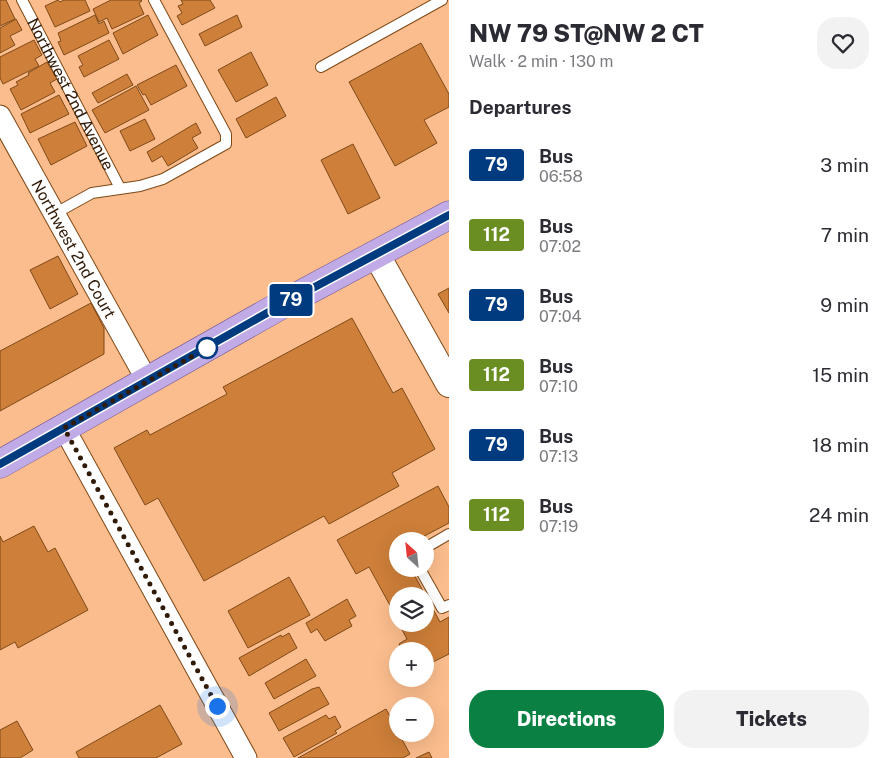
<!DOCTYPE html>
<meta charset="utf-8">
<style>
body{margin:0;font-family:"Public Sans",sans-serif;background:#f2f2f3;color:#2b2b33;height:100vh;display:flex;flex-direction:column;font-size:19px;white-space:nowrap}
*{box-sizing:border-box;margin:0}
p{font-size:16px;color:#7c7c81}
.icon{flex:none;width:28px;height:28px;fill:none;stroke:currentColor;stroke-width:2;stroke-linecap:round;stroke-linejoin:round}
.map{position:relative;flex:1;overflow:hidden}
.sheet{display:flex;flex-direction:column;background:#fff;width:440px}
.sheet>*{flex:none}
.badge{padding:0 10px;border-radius:4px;font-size:18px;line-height:32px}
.needle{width:32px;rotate:333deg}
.tools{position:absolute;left:389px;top:532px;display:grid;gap:10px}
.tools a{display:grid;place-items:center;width:45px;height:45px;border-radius:50%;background:#fff;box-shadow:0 5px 20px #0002;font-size:25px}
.you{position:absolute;width:25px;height:25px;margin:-12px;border:4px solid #fff;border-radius:50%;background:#1a73e8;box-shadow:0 0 0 8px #1a73e833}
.map>.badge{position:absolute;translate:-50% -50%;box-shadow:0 0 0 2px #fff}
h2{padding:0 20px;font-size:19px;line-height:45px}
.round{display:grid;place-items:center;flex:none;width:52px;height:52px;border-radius:20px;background:#f2f2f3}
.head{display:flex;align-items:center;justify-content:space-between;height:85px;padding:0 20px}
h1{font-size:24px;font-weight:800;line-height:38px}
.action{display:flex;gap:10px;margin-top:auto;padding:10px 20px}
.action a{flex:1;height:58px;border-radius:20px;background:#0b8043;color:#fff;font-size:20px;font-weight:800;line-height:58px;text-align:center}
.action a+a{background:#f2f2f3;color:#2b2b33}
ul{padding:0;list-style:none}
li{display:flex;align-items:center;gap:15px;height:70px;padding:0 20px}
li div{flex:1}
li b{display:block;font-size:19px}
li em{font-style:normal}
li .badge{min-width:55px;font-weight:700;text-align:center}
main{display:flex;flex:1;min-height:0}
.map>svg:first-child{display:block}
.building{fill:#ce7f39;stroke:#7f4a19}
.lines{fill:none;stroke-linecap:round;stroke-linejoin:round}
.service-casing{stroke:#7e4917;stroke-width:12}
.minor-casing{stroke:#7e4917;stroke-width:23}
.tertiary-casing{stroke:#7e4917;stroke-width:28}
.primary-casing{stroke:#73548e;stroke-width:29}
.service{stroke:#fff;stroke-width:10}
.minor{stroke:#fff;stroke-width:21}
.tertiary{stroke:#fff;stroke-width:26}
.primary{stroke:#c1abe6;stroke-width:28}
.line-casing{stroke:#fff;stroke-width:11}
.line{stroke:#003b80;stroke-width:8}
.walk{stroke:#311a07;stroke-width:5;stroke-dasharray:0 9}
.stop-dot{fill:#fff;stroke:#003b80;stroke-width:2.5}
.labels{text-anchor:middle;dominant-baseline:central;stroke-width:4;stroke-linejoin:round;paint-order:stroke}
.street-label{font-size:16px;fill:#311a07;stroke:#f6d0b4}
</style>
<main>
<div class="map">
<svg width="449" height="758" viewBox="0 0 449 758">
<rect width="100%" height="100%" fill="#fbbd8d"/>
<!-- building -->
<g class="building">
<polygon points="0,0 6,0 15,19 0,26"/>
<polygon points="58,0 60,2 64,0 85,0 90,11 55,27 45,6"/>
<polygon points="111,0 141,0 142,1 139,3 144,14 112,29 107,18 99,22 93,9"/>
<polygon points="181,0 210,0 215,8 182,25 177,16 182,13 178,6 183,4"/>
<polygon points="95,15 99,24 104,21 109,33 64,55 58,42 61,41 58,33"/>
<polygon points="148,15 158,35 123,54 113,33"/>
<polygon points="237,15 242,27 205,46 199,34"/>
<polygon points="16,19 22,30 10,36 15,45 0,53 0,28"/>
<polygon points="34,40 42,55 35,59 39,66 3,84 0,78 0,57"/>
<polygon points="109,40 119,59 84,77 79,67 83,65 78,56"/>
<polygon points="421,43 449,94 449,107 424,120 437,143 395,166 349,82"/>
<polygon points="251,52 268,85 236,102 218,70"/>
<polygon points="47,62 57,79 50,83 55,92 21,110 10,89 18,85 16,82 29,75 28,73"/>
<polygon points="176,65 187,86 151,105 145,94 143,95 137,85"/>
<polygon points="127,74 133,85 98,103 92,93"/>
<polygon points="136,86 149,110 105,133 92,110"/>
<polygon points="59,95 69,114 30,133 21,114"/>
<polygon points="276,97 286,116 246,138 236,119"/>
<polygon points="145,119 155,139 130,151 120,131"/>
<polygon points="75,122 87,146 51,165 38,139"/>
<polygon points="196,123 201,133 192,138 198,148 168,166 162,156 152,162 147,152"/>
<polygon points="353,144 380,198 348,214 321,160"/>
<polygon points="58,256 78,294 50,309 30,270"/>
<polygon points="449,288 449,313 438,294"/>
<polygon points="91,303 104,328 104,354 0,411 0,351"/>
<polygon points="352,318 393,393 402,388 435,449 392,473 399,486 329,524 324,516 204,581 158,498 145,505 114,448 147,430 150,435 227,394 223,387"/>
<polygon points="438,486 449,507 449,523 415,541 398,541 398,569 411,569 440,622 449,617 449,654 425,666 425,651 403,651 399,644 407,639 399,624 425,624 425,596 398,596 398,620 369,567 356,574 337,540"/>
<polygon points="34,526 48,552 55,548 88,610 18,648 15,642 0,650 0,536 3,542"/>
<polygon points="289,577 310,615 248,648 228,611"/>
<polygon points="347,599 356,616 349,620 352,626 325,641 317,629 311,633 306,623"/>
<polygon points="289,633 297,648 249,676 239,658 281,635 282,637"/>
<polygon points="306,659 316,676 274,699 265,683"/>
<polygon points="319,687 329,704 279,731 269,713 312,689"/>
<polygon points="160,705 182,744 156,758 79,758 76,752"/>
<polygon points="386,709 398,731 398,734 399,734 410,754 403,758 298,758"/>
<polygon points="326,715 329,719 335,716 341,727 335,731 337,733 294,757 283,738"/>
<polygon points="17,721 33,750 20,758 0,758 0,730"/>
<polygon points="429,752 432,758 416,758"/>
</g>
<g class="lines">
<defs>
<g id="service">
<path id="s1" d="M 22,0 L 120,188"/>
<polyline points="321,67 442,0"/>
<polyline points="54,214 92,193 140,186 163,179 226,144 226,134 154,0"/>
<polyline points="425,548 449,534"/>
<polyline points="420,569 442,608 449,605"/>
</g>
<g id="minor">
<path id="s2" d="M 0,116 L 148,382"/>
<polyline points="64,428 246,758"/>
</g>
<polyline id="tertiary" points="376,254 449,384"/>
<polyline id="primary" points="0,464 283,304 449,215"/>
</defs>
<!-- service casing -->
<use href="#service" class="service-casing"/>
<!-- minor casing -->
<use href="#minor" class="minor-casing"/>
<!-- tertiary casing -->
<use href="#tertiary" class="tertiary-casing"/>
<!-- primary casing -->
<use href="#primary" class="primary-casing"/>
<!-- service -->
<use href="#service" class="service"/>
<!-- minor -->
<use href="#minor" class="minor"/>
<!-- tertiary -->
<use href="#tertiary" class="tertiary"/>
<!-- primary -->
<use href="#primary" class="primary"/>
</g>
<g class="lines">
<defs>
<polyline id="line" points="0,464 283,304 449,215"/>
</defs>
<!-- line casing -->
<use href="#line" class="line-casing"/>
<!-- line -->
<use href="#line" class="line"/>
<!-- walk -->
<polyline class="walk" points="207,348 64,428 217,706"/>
</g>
<!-- markers -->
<circle class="stop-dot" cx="207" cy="348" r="10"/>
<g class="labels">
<!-- street labels -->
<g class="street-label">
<text stroke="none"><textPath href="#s1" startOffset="106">Northwest 2nd Avenue</textPath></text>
<text stroke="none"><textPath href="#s2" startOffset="152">Northwest 2nd Court</textPath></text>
</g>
</g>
</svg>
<div class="tools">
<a><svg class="needle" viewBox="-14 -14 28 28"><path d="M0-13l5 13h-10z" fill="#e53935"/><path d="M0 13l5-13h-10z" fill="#7c7c81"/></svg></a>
<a><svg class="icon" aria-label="layers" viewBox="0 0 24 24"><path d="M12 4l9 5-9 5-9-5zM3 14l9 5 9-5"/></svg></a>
<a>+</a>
<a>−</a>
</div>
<div class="you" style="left:217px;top:706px"></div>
<b class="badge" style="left:291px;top:300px;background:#003b80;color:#fff">79</b>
</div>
<section class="sheet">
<div class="head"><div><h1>NW 79 ST@NW 2 CT</h1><p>Walk · 2 min · 130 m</p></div><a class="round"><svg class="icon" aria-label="heart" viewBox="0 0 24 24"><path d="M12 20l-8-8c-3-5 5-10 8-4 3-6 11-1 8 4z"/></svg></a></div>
<h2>Departures</h2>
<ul>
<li><span class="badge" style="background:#003b80;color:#fff">79</span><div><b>Bus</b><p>06:58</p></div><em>3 min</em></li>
<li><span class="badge" style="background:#6b8e23;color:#fff">112</span><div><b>Bus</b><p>07:02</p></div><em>7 min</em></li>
<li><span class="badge" style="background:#003b80;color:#fff">79</span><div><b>Bus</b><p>07:04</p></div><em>9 min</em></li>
<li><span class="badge" style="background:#6b8e23;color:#fff">112</span><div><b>Bus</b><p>07:10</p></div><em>15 min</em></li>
<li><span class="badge" style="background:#003b80;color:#fff">79</span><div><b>Bus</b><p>07:13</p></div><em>18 min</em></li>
<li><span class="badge" style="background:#6b8e23;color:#fff">112</span><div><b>Bus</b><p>07:19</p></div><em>24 min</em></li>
</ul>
<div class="action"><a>Directions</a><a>Tickets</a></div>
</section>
</main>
